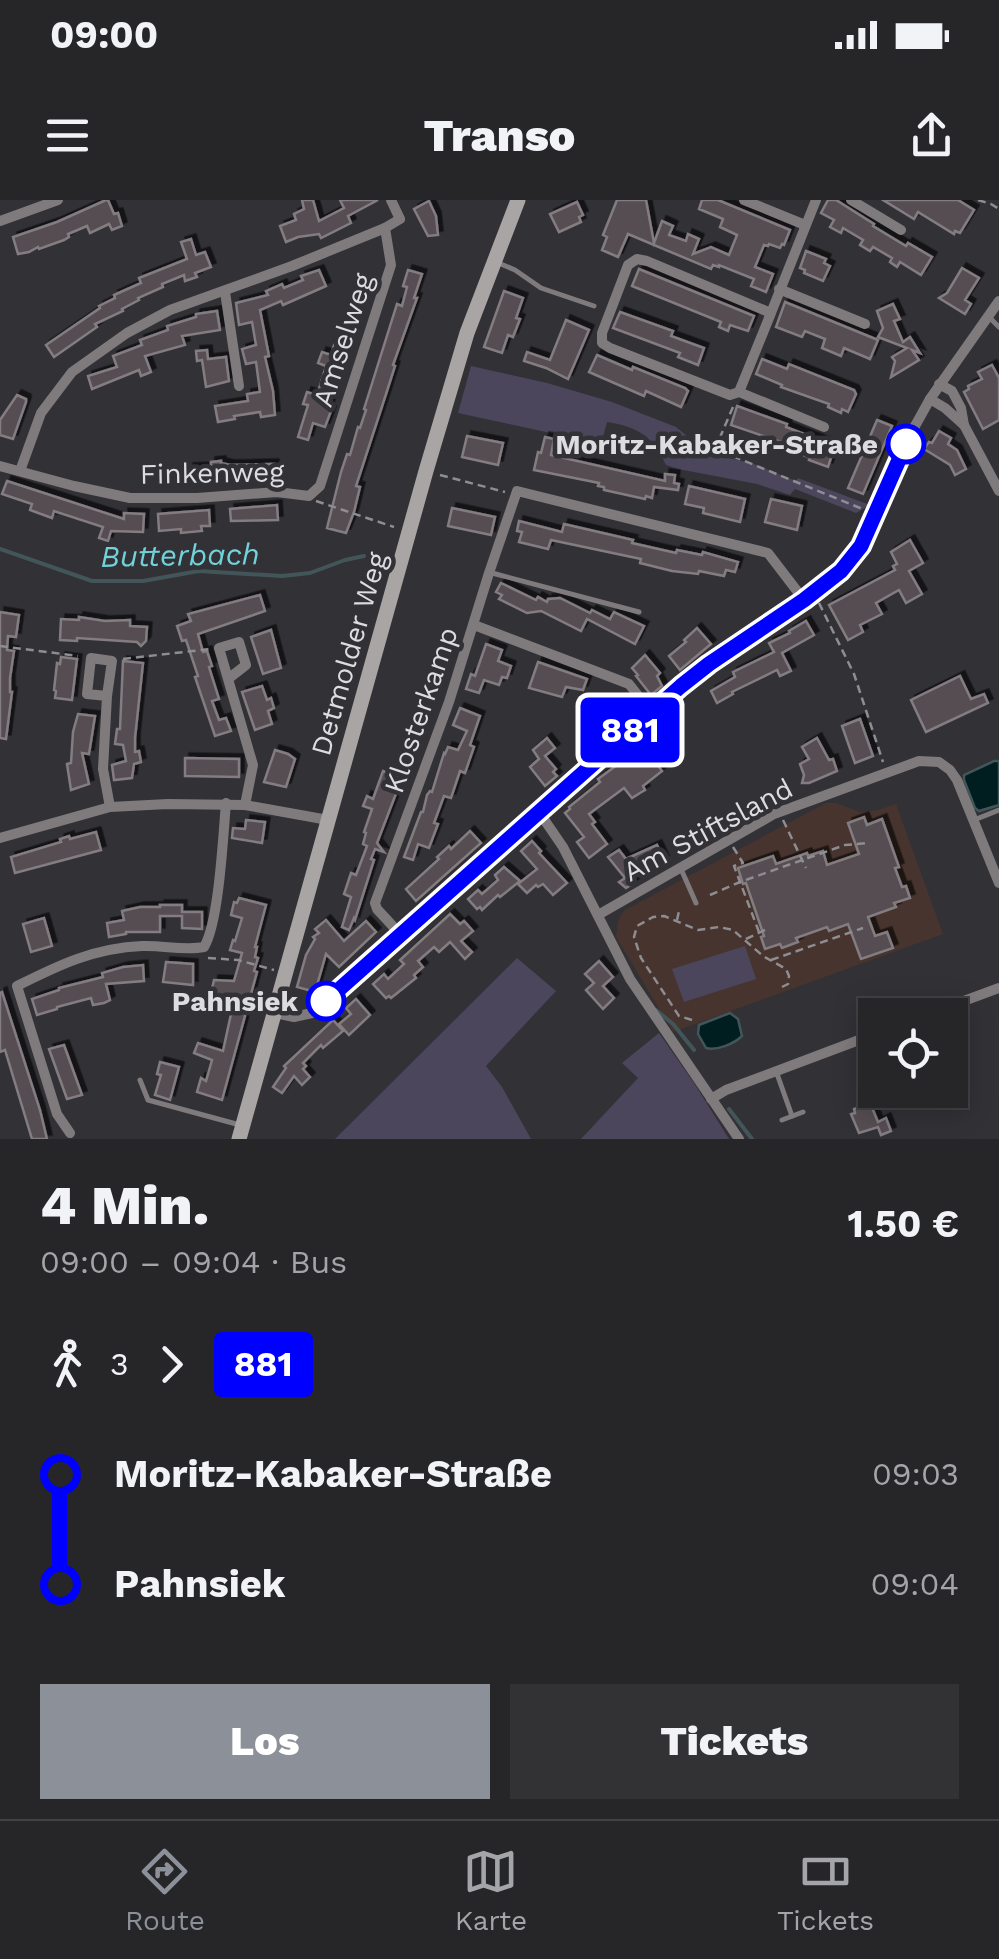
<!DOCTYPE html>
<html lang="de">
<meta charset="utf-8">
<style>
body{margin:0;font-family:"Work Sans",sans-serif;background:#323134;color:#f1f3f6;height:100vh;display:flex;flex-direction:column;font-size:38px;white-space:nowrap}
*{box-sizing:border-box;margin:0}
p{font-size:32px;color:#a4a5a8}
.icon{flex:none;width:55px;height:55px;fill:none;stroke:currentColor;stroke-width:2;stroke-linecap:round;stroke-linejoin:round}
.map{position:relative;height:939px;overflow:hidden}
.drawer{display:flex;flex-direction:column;background:#262528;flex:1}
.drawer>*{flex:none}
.badge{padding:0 20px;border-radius:8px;font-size:35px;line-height:65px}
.buttons{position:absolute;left:858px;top:798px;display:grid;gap:20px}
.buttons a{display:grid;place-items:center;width:110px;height:110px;border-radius:0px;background:#262528;box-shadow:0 5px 25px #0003,0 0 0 2px #424245;font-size:50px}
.map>.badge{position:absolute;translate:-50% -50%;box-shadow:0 0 0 5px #fff}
.legs{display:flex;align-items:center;gap:15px;height:110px;padding:0 40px;font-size:32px}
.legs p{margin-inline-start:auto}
.overview{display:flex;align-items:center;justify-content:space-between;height:170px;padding:0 40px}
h1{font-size:55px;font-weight:800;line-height:75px}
.cta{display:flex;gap:20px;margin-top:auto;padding:20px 40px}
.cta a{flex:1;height:115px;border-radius:0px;background:#8c9099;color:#fff;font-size:40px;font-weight:800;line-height:115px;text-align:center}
.cta a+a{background:#323134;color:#f1f3f6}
ul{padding:0 40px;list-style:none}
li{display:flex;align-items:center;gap:35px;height:110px;font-size:38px}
li i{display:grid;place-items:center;width:15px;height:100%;margin:0 12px;background:currentColor}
li i::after{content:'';width:25px;height:25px;margin:-12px;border:8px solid;border-radius:50%;background:#262528}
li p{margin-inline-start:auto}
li:first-child i{background:linear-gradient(#0000 50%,currentColor 0)}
li:last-child i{background:linear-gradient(currentColor 50%,#0000 0)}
.status{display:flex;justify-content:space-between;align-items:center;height:70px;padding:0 50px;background:#262528;direction:ltr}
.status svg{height:28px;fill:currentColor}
header{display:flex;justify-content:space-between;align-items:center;height:130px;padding:0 40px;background:#262528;font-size:45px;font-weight:800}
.dock{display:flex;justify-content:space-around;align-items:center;height:140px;border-top:2px solid #424245;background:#262528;font-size:28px;color:#a4a5a8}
.dock a{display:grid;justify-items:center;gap:5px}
.dock .on{color:#8c9099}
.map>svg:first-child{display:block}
.education{fill:#47342e}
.green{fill:#4b465c}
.water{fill:#001d1f;stroke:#425659;stroke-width:2.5}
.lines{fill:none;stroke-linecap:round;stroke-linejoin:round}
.stream{stroke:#425659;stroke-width:4}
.building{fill:#544e51;stroke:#837c80;stroke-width:2.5;filter:url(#shadow)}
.path{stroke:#8e8d92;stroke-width:2.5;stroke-dasharray:8 5;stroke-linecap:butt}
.lane{stroke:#7f7b7c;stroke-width:5}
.street{stroke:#7f7b7c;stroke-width:10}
.secondary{stroke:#aaa5a5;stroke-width:15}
.line-1-casing{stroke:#fff;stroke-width:22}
.line-1{stroke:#00f;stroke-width:15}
.stop-1-dot{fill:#fff;stroke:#00f;stroke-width:5}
.labels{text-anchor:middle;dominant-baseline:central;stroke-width:9;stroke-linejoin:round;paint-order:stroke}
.street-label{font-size:28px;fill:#dddce0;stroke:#323136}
.stop-label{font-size:28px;font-weight:bold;fill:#dddce0;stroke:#323136;text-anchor:end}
.water-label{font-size:30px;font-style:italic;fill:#71d2d9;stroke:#323136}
</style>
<div class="status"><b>09:00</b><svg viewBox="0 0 49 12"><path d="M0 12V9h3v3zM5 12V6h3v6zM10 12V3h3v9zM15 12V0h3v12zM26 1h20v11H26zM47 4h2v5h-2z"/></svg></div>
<header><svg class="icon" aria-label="menu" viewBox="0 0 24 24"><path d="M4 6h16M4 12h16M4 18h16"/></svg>Transo<svg class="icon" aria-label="share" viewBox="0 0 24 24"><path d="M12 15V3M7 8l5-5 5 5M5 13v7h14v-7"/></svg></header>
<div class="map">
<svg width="999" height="939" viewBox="0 0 999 939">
<defs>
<filter id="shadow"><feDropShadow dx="4.5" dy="-4.5" stdDeviation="0" flood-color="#0009"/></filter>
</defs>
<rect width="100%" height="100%" fill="#323136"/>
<!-- education -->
<polygon class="education" points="826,603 836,603 860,612 878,610 896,604 943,734 673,832 616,737 618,721 621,715 625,710"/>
<!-- green -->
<g class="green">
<path d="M 471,166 L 547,183 L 612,202 L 676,227 L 708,253 L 754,264 L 796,281 L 798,278 L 870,305 L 856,313 L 795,289 L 790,295 L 757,284 L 678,269 L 666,265 C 653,236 638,227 607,222 L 601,244 L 458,213 Z"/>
<polygon points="745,746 756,779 684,802 672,769"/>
<polygon points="517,758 556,791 486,866 502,887 531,939 335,939"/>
<polygon points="659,833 694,883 729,939 581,939 638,878 622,863"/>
</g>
<!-- water -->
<g class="water">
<polygon points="994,561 999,561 999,605 979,611 975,608 964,580 964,575"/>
<path d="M 730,813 L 738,819 L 742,836 C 734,844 716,851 706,848 L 698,834 L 699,825 Z"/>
</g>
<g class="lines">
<!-- stream -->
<g class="stream">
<polyline points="0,349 92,381 143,381 199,371 282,376 310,373 345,360 364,356"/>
<polyline points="656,810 673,824 694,850"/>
<polyline points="729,909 752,939"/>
</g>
</g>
<!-- building -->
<g class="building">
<polygon points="106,0 108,0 114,14 118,13 122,26 112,30 109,24 90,33 87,26 68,34 69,37 64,40 39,49 38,47 29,52 18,54 13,37 57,22"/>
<polygon points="302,0 313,0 319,21 344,8 340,0 378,0 348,16 351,23 321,38 319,34 298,37 286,42 280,26 296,20 294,14 304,9"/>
<polygon points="617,0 646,0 654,43 662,21 673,26 669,35 686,41 688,34 699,39 693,54 711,47 729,55 737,35 720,27 723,19 699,9 702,0 718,0 790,30 784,45 782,44 780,48 769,44 768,46 764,45 755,67 773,74 766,92 751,86 754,79 719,65 719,67 713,65 711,69 628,34 618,57 602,50 607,37 603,35"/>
<polygon points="828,0 836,0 874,24 873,26 906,46 908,43 932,57 921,75 900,62 897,67 890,62 892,58 873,47 870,51 860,45 863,40 843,28 841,33 830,27 834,20 821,13"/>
<polygon points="883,0 958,0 974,10 960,33 955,31 954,34 918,12 914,19"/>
<polygon points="429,1 436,16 438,35 428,36 414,9"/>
<polygon points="577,2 583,15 579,17 581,22 559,32 550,14"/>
<polygon points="191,39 196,55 205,52 211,67 195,73 197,77 185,81 184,75 162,84 163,87 138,98 139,100 122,109 123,111 95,124 97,127 54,157 46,145 100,108 99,106 115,98 114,95 141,83 139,78 187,59 181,42"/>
<polygon points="806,51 826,59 824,63 830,66 823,81 804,73 805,70 800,68"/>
<polygon points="962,68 979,78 965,100 971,104 965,114 939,98 947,93"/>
<polygon points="639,69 754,116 748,131 730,125 728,131 719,127 721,122 632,86"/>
<polygon points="319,70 326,86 283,105 281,101 260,110 269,156 265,157 273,191 275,215 261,217 260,212 234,216 235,219 218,222 215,206 248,201 247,194 260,192 256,162 246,164 242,149 256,145 252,122 239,125 236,103 268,95 266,91 282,84 284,88 303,80 301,76"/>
<polygon points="408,70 422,74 414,98 417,98 393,165 395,166 387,191 356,286 360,287 354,312 346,333 327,328 341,272 347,254 350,255 358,227 360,228 366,210 364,209 397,104 402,106 407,87 403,86"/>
<polygon points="504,91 523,98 516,118 520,119 513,137 508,135 502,153 484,147"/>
<polygon points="785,102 878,140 870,159 844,148 841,156 822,148 825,139 805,131 802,137 776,127"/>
<polygon points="893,104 900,119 894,121 903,142 910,137 920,153 912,150 919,160 891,177 895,161 892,157 907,148 878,137 883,128 877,111"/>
<polygon points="217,111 220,130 182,136 185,145 145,156 151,172 141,176 139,170 92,189 88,176 117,167 113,156 142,145 140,140 168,130 167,126 196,117 196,114"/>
<polygon points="620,112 673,131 671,136 704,148 698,165 678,157 680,153 613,128"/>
<polygon points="566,120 589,130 568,179 546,168 524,161 527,152 550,160"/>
<polygon points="334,145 347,149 328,210 331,211 325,227 313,223 308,240 298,237 308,205 303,204 307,192 317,195 326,166 318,163 322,152 331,155"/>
<polygon points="207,150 208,159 226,157 229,181 206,187 202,160 197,161 196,151"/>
<polygon points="597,155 632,170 633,167 685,188 688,191 681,207 646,191 644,196 589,172"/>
<polygon points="762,159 787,169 789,164 854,190 856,194 848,212 842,209 841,213 828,207 829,204 781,187 782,185 756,174"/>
<polygon points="992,165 999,178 999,220 983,229 964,192 969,189 968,186 982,179 978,172"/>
<polygon points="17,195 26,199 26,202 13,239 0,235 0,220"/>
<polygon points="737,206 787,224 786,227 835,246 828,267 809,260 810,258 785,247 787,244 731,225"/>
<polygon points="877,220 892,226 863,294 848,288"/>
<polygon points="939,231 951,238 948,244 957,250 966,269 955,275 950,265 924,249 929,242 932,243"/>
<polygon points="467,236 503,243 498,265 462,257"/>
<polygon points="545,237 554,239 551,255 665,281 665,274 675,275 674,283 679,284 678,290 654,287 652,298 646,296 645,299 604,290 604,287 598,286 599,283 534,270 538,252 541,253"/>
<polygon points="221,261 221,263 230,265 274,264 275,278 208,283 189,282 189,268 211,267 211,262"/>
<polygon points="7,281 124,319 124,313 144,314 143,332 111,331 108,341 99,338 103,327 54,311 52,318 30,310 32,304 2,294"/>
<polygon points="689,286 745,299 740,322 703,313 704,308 685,304"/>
<polygon points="771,299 802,306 797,330 765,322"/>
<polygon points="277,305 278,320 231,321 230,309"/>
<polygon points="452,308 495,317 491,335 448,326"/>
<polygon points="209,310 210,326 201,326 202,331 181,333 181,329 159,331 158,314"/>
<polygon points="519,321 562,332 564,324 633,340 632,343 676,353 677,350 702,355 703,352 738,362 735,372 726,370 724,376 699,371 698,374 672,371 640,363 641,359 551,340 548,349 519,342 522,332 517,331"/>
<polygon points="910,340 923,363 909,371 922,394 906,403 899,390 876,403 882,414 860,425 863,432 848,440 829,405 895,370 893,366 897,364 891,352"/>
<polygon points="501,383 536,400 538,397 547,402 548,399 560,398 590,413 592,410 610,419 614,412 644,426 635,444 587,419 581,431 541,411 527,413 499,399 502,395 496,392"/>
<polygon points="260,395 265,411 198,434 203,452 207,451 212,466 209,467 219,499 212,501 219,520 226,518 231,531 215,536 195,477 198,476 186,440 182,441 177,426 191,421 188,414"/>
<polygon points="0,412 19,415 16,437 8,436 7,450 14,451 10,478 10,492 12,492 6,539 0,538"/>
<polygon points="79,417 105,421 130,420 130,426 147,427 146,441 141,446 137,442 77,438 77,441 60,440 61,419 79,420"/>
<polygon points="806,421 814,435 782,453 791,471 780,476 777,470 732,492 733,494 717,503 711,491 735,477 733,472 774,452 769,443 790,433 789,431"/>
<polygon points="697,428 711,444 680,470 669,456 686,442 684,440"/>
<polygon points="271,430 281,468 263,474 251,437"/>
<polygon points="486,444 502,450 498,461 511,466 507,478 502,477 499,485 484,480 479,493 466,489 471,474 475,476"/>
<polygon points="645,455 660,473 657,476 662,486 651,495 636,476 638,475 632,468"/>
<polygon points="61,457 77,459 72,500 55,498 56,491 54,490 57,463 60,464"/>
<polygon points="123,461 143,463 135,538 135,552 139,551 141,562 134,564 132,578 114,580 112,565 126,561 123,545 115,544 117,529 120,529"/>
<polygon points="538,462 587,479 583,490 566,487 562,497 529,488"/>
<polygon points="960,476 971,499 984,494 988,503 926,532 911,500"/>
<polygon points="262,486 267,500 271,498 274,508 268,511 272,524 255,530 242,492"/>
<polygon points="460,508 480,516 470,545 474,547 465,573 460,571 451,598 444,596 434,623 438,624 429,648 418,644 413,660 404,657 421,612 423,612 427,595 430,591 432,592 444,553 445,554 448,547 458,550 467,531 453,525"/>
<polygon points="78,514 95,516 89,554 82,553 89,584 71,590 67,564 71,563 73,532"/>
<polygon points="860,519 873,556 855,563 842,526"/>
<polygon points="547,538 555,548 545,556 556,569 553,572 557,576 545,586 530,567 539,559 533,550"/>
<polygon points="817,538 829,560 833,559 837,571 809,583 802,583 804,575 800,564 809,559 802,547"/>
<polygon points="641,544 662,571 643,586 645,590 640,593 632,598 624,588 589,614 595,622 592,624 607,644 589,658 577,642 584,637 565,613 570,609 569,607 600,582 598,579 628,557 627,555"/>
<polygon points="275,550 288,554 295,559 286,587 264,582"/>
<polygon points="185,558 239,559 239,577 185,576"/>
<polygon points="383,571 402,578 377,643 384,652 375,649 371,659 374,660 355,720 354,718 349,730 342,727 351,697 344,694 351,673 356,675 367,646 363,644 366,633 364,632 372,609 363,606 367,596 373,599"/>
<polygon points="864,617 867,625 882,619 899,667 895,668 902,687 906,686 910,698 894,703 896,707 868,717 875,736 887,732 893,748 861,759 848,724 829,731 827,727 796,738 798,742 782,748 780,744 765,749 761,737 764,736 746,683 743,684 738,668 773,656 776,664 807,653 808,656 823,651 827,665 859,654 848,623"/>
<polygon points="246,620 265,622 262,643 232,638 233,628 245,629"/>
<polygon points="470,631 481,643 416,701 406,689 439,659 437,657 449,646 451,649"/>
<polygon points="96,632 101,650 15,673 11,657 61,642 60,639 69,636 70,639"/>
<polygon points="532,641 541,651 539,653 567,683 553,695 543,684 538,687 536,685 527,693 518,684 537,669 521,651"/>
<polygon points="657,645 664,660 629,676 634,683 626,688 619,682 625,678 608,657 619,650 626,659"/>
<polygon points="504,667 520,681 500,697 498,695 482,710 480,707 477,709 468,699 478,690 482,694 498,680 495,675"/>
<polygon points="239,698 266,705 255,747 257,747 255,757 258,758 254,771 257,772 222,900 197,892 201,878 206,881 212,860 194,853 198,843 223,851 231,814 208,807 214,780 234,781 242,753 230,750 233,740 235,741 242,718 231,715 234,702 237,703"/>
<polygon points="160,705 182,705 182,712 202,712 202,729 182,728 182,716 160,716 160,732 126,732 126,734 109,737 107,723 124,720 122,711 140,707 160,707"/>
<polygon points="450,714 460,724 464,721 473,731 461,741 472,752 465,759 450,742 439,752 434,747 418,761 423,767 414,775 416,778 391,798 389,796 386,798 373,784 384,774 388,779 404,764 400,760"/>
<polygon points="44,718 52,746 31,752 23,724"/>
<polygon points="326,720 344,741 366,721 376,732 339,767 326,754 315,792 297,787 306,755 315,739 313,737 319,733 315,729"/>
<polygon points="599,761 613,777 603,786 614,798 603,809 586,790 594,783 585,774"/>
<polygon points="166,762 193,764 193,785 163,782"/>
<polygon points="143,765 144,781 106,784 110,800 104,803 93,805 91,798 57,807 57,809 37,815 32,799 59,790 59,788 103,777 102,773 123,767"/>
<polygon points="2,792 40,910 47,939 32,939 5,850 0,852 0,793"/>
<polygon points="356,799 370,815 349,835 339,824 351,814 346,808"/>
<polygon points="333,820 343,831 323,848 321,845 303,863 306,866 303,869 310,877 302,885 294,876 282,893 273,887 286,868 284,866"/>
<polygon points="64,845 82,895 67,899 49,849"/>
<polygon points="160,862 179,867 170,900 155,895 161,875 157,874"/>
<polygon points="866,905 871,905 878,922 886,918 891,931 881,935 878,927 859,933 851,914 855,913 854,909"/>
</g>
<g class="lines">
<!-- path -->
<g class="path">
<polyline points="978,0 991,4 999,9"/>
<polyline points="733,207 715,249 865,310"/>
<polyline points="440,275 505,292"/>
<polyline points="316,301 394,327"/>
<polyline points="819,403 854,474 883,562"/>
<polyline points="0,446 78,456"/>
<polyline points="123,459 210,449"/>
<polyline points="783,620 806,668"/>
<polyline points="733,647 743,663 734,666 759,732"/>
<polyline points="710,695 740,682 845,645 869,643"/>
<polyline points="677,720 679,711"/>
<polyline points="746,739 767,729"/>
<polyline points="208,758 238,760 274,770"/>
<polyline points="771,760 863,728"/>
<polyline points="692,820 679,816 641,758 634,737 637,726 653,717 664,716 698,730 719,727 733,730 763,756 786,769 789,776 788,784 782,787"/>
</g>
<!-- lane -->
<g class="lane">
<polyline points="496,62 515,70 541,88 594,106"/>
<polyline points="988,116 999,127"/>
<polyline points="492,373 639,412"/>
<polyline points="974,620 999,610"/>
<polyline points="681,669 696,703"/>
<polyline points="776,871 792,916"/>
<polyline points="140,880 148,900 240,925"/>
<polyline points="782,920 803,912"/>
</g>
<!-- street -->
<g class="street">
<polyline points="744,0 805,25"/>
<polyline points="851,0 901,30"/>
<polyline points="0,21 58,0"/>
<polyline points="779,89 865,124"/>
<polyline points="225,92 239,186"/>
<polyline points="771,113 739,192 730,195 610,148 602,143 602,133 628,65 637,59 647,61 771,113 816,0"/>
<polyline points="939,184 952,191 961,208 964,225 999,291"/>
<polyline points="739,192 824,227"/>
<polyline points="930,199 945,208 964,225"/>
<polyline points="0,266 74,286 130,298 197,298 277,292 309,296 320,286 391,65 385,28"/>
<polyline points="20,271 41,213 72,172 127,133 170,110 292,66 385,28 400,19 391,0"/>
<polyline points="474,425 629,484 651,512"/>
<polyline points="228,479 246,465 239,442 219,448 253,565 245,605"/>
<polyline points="107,496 87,494 91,458 112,461 107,496 103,569 110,607"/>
<polyline points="539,612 563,647 630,779 739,939"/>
<polyline points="0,638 110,607 168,604 245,605 328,620"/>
<polyline points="598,715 774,614 919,561 939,562 950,570 957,580 999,683"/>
<polyline points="401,735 377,709 375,703 449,502 489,373 517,291 768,353 804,400"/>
<polyline points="275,813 294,817 312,813 681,486 709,464 804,400 841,371 861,346 905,244 930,199 999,101"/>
<polyline points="926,815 999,788"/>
<polyline points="711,899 726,890 875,834"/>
<path d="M 70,933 L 57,914 L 17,786 C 59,765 94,748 142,746 C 163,745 184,751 204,747 C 219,723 223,636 226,603"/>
</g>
<!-- secondary -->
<polyline class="secondary" points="239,939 426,271 467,133 518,0"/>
</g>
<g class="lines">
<defs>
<polyline id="line-1" points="326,801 681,486 709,464 804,400 841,371 861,346 906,244"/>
</defs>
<!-- line-1 casing -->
<use href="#line-1" class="line-1-casing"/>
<!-- line-1 -->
<use href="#line-1" class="line-1"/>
</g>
<!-- markers -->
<g class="stop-1-dot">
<circle cx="906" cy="244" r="18"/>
<circle cx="326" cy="801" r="18"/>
</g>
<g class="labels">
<!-- street labels -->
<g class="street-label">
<text transform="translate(343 140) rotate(-72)">Amselweg</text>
<text transform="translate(212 273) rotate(-1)">Finkenweg</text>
<text transform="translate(349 454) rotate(-74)">Detmolder Weg</text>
<text transform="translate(421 510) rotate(-71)">Klosterkamp</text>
<text transform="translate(708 630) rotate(-28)">Am Stiftsland</text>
</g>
<!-- stop labels -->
<g class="stop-label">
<text x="878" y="244">Moritz-Kabaker-Straße</text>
<text x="298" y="801">Pahnsiek</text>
</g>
<!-- water labels -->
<g class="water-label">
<text transform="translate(180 355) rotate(-1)">Butterbach</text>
</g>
</g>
</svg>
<div class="buttons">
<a><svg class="icon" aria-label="locate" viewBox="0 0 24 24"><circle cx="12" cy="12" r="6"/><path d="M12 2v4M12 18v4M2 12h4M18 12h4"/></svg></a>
</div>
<b class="badge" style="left:630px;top:530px;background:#00f;color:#fff">881</b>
</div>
<section class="drawer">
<div class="overview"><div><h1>4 Min.</h1><p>09:00 – 09:04 · Bus</p></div><b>1.50 €</b></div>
<div class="legs"><svg class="icon" aria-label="walk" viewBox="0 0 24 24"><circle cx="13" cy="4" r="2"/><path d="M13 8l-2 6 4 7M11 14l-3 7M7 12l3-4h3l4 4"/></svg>3<svg class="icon" aria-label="forward" viewBox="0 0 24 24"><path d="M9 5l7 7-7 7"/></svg><b class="badge" style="background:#00f;color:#fff">881</b></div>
<ul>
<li><i style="color:#00f"></i><b>Moritz-Kabaker-Straße</b><p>09:03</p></li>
<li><i style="color:#00f"></i><b>Pahnsiek</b><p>09:04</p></li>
</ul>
<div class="cta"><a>Los</a><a>Tickets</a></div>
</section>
<nav class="dock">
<a class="on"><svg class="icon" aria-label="directions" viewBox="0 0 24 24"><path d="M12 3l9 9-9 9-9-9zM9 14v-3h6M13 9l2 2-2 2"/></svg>Route</a>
<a><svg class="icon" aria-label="map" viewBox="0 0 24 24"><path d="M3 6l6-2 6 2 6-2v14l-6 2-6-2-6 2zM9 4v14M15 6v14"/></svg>Karte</a>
<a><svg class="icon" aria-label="tickets" viewBox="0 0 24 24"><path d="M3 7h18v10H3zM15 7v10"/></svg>Tickets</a>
</nav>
